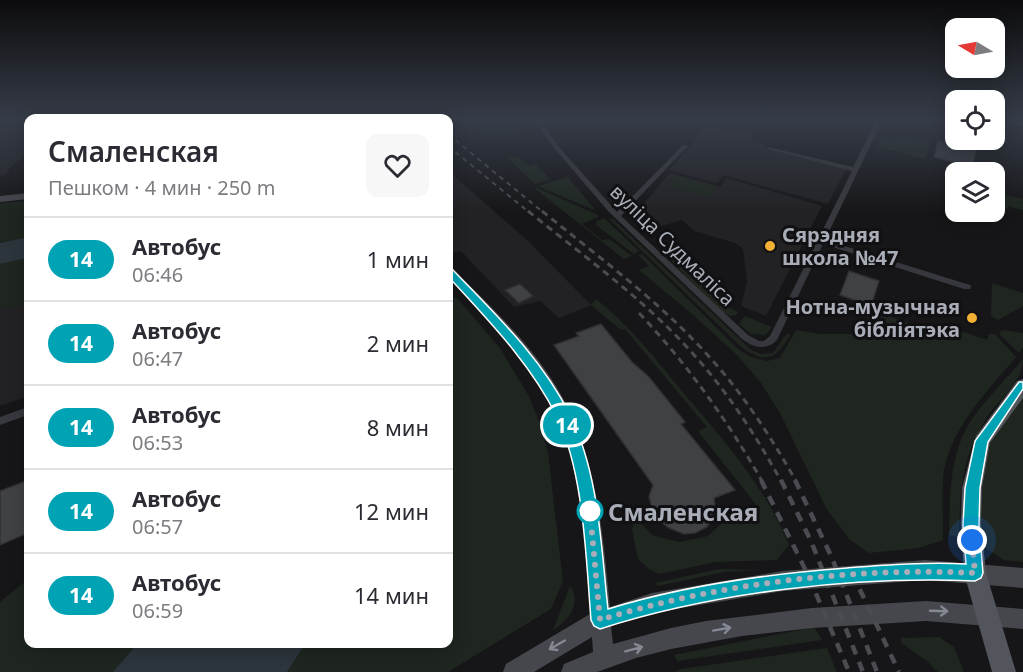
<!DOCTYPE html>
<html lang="ru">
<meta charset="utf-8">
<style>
body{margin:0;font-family:"Noto Sans",sans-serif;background:#f7f7f7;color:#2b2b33;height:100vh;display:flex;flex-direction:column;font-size:22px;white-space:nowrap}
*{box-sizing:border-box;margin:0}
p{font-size:20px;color:#7c7c81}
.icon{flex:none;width:33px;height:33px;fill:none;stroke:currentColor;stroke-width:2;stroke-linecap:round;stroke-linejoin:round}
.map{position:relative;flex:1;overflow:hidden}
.side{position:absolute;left:24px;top:114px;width:429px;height:534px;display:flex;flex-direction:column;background:#fff;border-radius:12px;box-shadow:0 3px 15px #0003}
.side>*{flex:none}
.badge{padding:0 12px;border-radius:20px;font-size:21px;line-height:39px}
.needle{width:39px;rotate:280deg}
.controls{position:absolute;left:945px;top:18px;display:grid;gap:12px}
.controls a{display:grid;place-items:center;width:60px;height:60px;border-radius:12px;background:#fff;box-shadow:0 3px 15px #0003;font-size:30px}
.you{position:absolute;width:30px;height:30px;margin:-15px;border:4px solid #fff;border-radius:50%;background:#1a73e8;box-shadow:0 0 0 9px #1a73e833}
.map>.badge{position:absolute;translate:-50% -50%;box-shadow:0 0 0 3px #fff}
.round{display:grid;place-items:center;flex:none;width:63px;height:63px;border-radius:12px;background:#f7f7f7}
.head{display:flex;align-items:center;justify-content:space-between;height:102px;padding:0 24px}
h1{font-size:28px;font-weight:600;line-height:45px}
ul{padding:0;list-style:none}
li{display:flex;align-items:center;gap:18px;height:84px;padding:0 24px;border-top:2px solid #e1e1e2}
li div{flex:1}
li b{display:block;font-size:22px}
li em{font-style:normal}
li .badge{min-width:66px;font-weight:700;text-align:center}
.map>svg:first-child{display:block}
.built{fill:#222225}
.green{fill:#1e261f}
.water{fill:#2c353c}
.building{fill:#404145;stroke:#303034;stroke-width:1.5}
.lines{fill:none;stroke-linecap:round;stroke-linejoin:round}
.street{fill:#37383d;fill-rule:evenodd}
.secondary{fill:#45474d;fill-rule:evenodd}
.primary{fill:#53555c;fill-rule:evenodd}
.rail-far2{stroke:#4a4c52;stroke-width:2;stroke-dasharray:5 4.5;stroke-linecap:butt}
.rail-far1{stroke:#4a4c52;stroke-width:3;stroke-dasharray:7 5;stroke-linecap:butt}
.rail{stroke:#4a4c52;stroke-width:4.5;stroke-dasharray:10 8;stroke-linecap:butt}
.oneway{stroke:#858993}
.line{fill:#00a3b4;stroke:#fff;stroke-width:1.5}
.walk{stroke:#a8adb8;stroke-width:6;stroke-dasharray:0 10.8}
.poi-dot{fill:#f2b134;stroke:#111113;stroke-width:2}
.stop-dot{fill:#fff;stroke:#00a3b4;stroke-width:3}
.labels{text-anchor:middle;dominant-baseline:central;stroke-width:6;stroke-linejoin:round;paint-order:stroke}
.poi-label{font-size:20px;font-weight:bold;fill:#a8adb8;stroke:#111113;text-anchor:start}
.street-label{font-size:20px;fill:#a8adb8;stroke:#111113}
.near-stop-label{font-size:24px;font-weight:bold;fill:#a8adb8;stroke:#111113;text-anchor:start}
</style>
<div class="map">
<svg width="1023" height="672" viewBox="0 0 1023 672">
<rect width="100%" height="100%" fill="#161618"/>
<!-- built -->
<g class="built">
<polygon points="28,121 28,150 21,159 11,166 5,175 0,176 0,124"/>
<polygon points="708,125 750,134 754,142 766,145 765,148 846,169 828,204 723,175 717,183 669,170"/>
<polygon points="448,171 526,239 591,305 559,318 540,301 514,307 461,251 449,253"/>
<polygon points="670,173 721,187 727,178 822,206 766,316 741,306 747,282 743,249 735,243 694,231 682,220 648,230 633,216"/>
<polygon points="28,304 28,396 0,406 0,309"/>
</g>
<!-- green -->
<g class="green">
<path d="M 477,120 L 524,124 L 526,127 C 512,135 479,138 470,122 Z"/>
<polygon points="899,135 930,142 925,159 877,147 882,136 898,139"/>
<polygon points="516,156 529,166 535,164 550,179 535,184 507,158"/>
<polygon points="678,176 718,187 710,198 669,186"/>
<polygon points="568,177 596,211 538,186"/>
<polygon points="532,186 598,215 598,217 582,224 602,240 609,239 632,256 624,259"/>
<polygon points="995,193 1023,199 1023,202 1017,201 1023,203 1023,210 1008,206 1007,209 996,206 995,211"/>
<polygon points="27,201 28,237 0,243 0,203"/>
<polygon points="604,218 639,251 634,254 596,225 596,222"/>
<path d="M 608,218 L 613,219 L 751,350 L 761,354 L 773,353 L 787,333 L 790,335 C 776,359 767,365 741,347 Z"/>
<polygon points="663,247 722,304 738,312 736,315 730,316 721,311 660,250"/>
<path d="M 642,254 L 739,350 L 751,357 L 767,361 L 780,358 L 796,330 L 821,334 L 860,334 L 865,319 L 910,333 L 865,317 L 868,309 L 938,333 L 964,332 L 987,340 L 989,334 L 995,334 L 1016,357 C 987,392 947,431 943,479 C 942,499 943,520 943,540 L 919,548 L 869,553 L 849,539 L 826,508 L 780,413 L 761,383 L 736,354 L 692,314 L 639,270 L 649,266 L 638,255 Z"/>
<polygon points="28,258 28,304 0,309 0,264"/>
<polygon points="992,283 1023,293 1023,306 998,320 991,316"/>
<polygon points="456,297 499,347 529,396 541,426 548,453 563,581 551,609 448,672 287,672 305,644 448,644 448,301"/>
<path d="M 596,299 C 629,325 655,358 681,390 C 722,438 765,486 789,545 L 777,560 L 715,562 L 660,574 L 650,570 L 638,559 L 632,530 L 635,517 L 652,535 L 679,542 L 708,536 L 721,524 L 758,507 L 698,431 L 707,427 L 625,329 L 621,330 L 591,305 Z"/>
<polygon points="745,316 772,327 765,335 751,334 739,324"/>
<polygon points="1002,330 1023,333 1023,348 1019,353 999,334"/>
<path d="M 1023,359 C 1023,382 999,399 987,417 C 961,459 960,490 959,537 L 949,535 C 950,496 949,453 972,419 C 987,398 1006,379 1023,359 Z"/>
<polygon points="1023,397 1023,562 1004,560 987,549 979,535 981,485 992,438"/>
<polygon points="720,569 761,570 724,572 658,586 655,583"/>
<polygon points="28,579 28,644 137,644 113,672 0,672 0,602"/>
<path d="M 570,586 C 582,603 569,620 553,630 Z"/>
<polygon points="814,627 822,640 677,661 674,655"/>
<polygon points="939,637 954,647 964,672 938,672 927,661 901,643 901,638"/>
<polygon points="827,648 837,672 675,672 681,669"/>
</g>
<!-- water -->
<g class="water">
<polygon points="28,237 28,258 0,264 0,243"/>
<polygon points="137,644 305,644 287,672 113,672"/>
</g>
<!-- building -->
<g class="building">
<polygon points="968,140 979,140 972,167 934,157 938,141 961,147 965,146"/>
<polygon points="849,271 879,281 871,306 840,295"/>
<polygon points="520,284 533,296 519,303 505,290"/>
<polygon points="601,324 632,362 649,377 685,422 681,424 735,490 714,498 716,515 707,527 695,533 684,534 669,528 658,519 652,510 649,496 653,485 554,345 579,336 576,333"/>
<polygon points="28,480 28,533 0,545 0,491"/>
</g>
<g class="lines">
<!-- street -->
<g class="street">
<path d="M 533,119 L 563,119 L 560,121 L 542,123 L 559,147 L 617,212 L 683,145 L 687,145 L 687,147 L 621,216 L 748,335 L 759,341 L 764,341 L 770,336 L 852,171 L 768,149 L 768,147 L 853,167 L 877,119 L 883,119 L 825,240 L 970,285 L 971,287 L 970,289 L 964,289 L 823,244 L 777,340 C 766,351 754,348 742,339 L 609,212 L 555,149 Z"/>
<polygon points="994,119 1002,119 1023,123 1023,127 994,121"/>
<polygon points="28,407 28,415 0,425 0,417"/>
</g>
<!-- secondary -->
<g class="secondary">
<polygon points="28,193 28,199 0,202 0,196"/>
<path d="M 448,267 L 452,268 C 491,307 533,345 560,393 C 597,457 603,535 610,607 L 652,593 L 783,571 L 925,560 L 1023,568 L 1023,588 L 925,580 L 783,591 L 652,613 L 611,626 L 613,644 L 671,628 L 706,621 L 812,608 L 926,601 L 1023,609 L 1023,629 L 926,621 L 812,628 L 742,636 L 671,649 L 636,658 L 597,672 L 561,672 L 564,664 L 593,652 L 592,637 L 534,672 L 503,672 L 506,664 L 590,614 C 585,543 583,463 548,399 C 523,353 485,315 448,278 Z"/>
</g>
<!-- primary -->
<polygon class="primary" points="1023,379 1023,398 990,443 982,488 981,525 986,573 1016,672 992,672 964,573 961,525 962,488 976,436 1017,381"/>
<!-- rail-far2 -->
<g class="rail-far2">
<polyline points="448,134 544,213"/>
<polyline points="448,146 530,213"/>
</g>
<!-- rail-far1 -->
<g class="rail-far1">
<path d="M 528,211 C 581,254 638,295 684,344 C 723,385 754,432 781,481"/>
<path d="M 542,211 C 601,259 663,304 713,361 C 746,398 772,439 796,481"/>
<path d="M 639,313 C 688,365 727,420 762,481"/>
</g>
<!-- rail -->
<g class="rail">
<polyline points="761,480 809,577 849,672"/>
<polyline points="781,480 811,541 863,672"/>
<polyline points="795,480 832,558 877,672"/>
<polyline points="852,573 899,672"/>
</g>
</g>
<!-- one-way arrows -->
<defs><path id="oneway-shaft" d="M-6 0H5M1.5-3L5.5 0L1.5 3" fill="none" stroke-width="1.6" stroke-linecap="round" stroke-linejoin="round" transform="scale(1.5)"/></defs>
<g class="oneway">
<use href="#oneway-shaft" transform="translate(939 611) rotate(2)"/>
<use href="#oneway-shaft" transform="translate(722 629) rotate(-10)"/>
<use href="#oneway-shaft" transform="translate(557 645) rotate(150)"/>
<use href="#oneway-shaft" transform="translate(634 649) rotate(-15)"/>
</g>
<!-- sky -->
<linearGradient id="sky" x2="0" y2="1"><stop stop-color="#0c0c0d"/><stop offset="0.56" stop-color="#363c48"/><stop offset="1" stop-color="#363c48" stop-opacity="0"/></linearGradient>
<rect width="1023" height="213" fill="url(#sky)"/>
<!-- line -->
<path class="line" d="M 448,268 L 452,269 C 495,314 542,358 570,415 C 599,474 601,545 608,609 C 685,585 766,574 847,568 C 887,565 926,562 966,564 L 963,525 L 965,488 L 975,441 L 1019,382 L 1023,382 L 1023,389 L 988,442 L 980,488 L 979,525 L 983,573 L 981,578 L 975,581 C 854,576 715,592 600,629 L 594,626 L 591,620 C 586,559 584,473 557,417 C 530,362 486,318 445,273 L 443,271 Z"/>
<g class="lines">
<!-- walk -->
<path class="walk" d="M 590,511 L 600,620 C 715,584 854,567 975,573 L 972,540"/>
</g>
<!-- markers -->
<g class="poi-dot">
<circle cx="770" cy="246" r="6"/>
<circle cx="972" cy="318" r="6"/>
</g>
<circle class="stop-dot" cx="590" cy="511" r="12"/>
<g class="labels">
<!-- poi labels -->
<g class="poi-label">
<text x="782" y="234">Сярэдняя<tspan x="782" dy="23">школа №47</tspan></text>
<text x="960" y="306" text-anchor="end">Нотна-музычная<tspan x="960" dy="23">бібліятэка</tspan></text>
</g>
<!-- street labels -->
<g class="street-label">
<text transform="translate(673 245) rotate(44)">вуліца Судмаліса</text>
</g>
<!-- near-stop labels -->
<g class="near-stop-label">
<text x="608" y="511">Смаленская</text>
</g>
</g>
</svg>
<div class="controls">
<a><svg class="needle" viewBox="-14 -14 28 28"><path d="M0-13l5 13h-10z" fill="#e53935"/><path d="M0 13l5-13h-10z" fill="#7c7c81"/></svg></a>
<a><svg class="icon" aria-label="locate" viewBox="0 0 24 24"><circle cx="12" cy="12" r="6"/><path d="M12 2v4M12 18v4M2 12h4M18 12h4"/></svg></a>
<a><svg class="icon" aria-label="layers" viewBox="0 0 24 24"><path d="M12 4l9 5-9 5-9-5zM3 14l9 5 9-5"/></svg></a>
</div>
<div class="you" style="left:972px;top:540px"></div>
<b class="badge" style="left:567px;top:425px;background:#00a3b4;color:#fff">14</b>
<section class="side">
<div class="head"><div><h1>Смаленская</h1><p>Пешком · 4 мин · 250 m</p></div><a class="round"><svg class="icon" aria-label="heart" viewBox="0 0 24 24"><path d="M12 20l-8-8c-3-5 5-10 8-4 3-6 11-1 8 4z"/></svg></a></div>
<ul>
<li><span class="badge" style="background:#00a3b4;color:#fff">14</span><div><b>Автобус</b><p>06:46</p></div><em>1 мин</em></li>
<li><span class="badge" style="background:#00a3b4;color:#fff">14</span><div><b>Автобус</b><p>06:47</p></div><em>2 мин</em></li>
<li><span class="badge" style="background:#00a3b4;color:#fff">14</span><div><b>Автобус</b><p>06:53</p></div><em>8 мин</em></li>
<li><span class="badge" style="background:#00a3b4;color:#fff">14</span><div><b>Автобус</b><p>06:57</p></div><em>12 мин</em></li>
<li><span class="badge" style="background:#00a3b4;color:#fff">14</span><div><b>Автобус</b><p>06:59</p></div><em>14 мин</em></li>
</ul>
</section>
</div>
